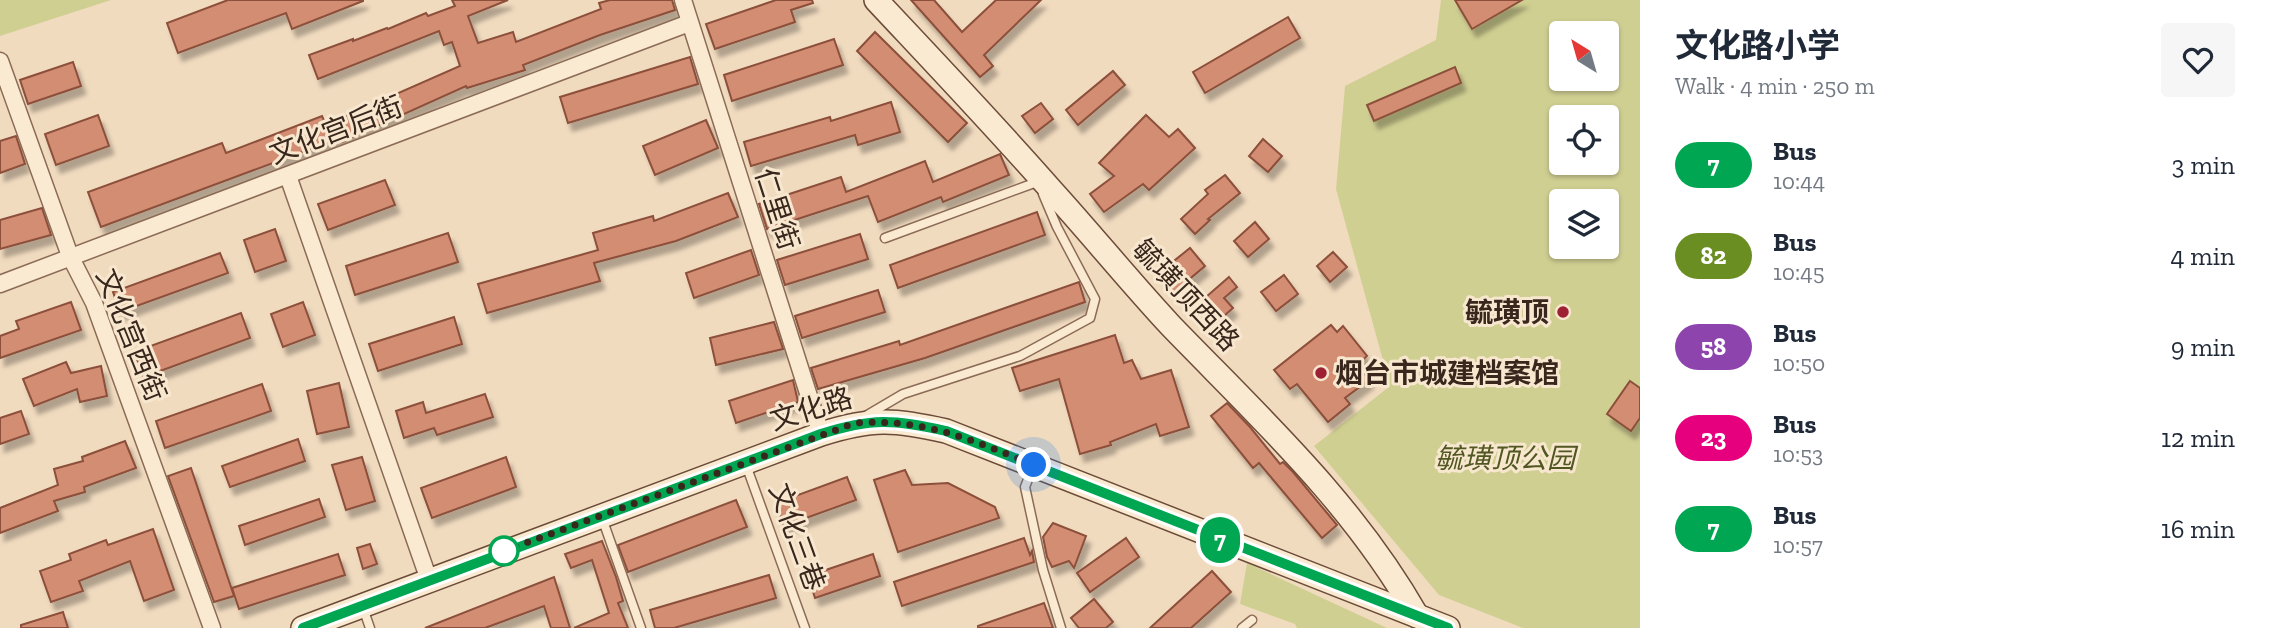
<!DOCTYPE html>
<meta charset="utf-8">
<style>
body{margin:0;font-family:"Zilla Slab","Noto Sans SC",serif;background:#f6f6f7;color:#1f2937;height:100vh;display:flex;flex-direction:column;font-size:26px;white-space:nowrap}
*{box-sizing:border-box;margin:0}
p{font-size:23px;color:#747a83}
.icon{flex:none;width:38px;height:38px;fill:none;stroke:currentColor;stroke-width:2;stroke-linecap:round;stroke-linejoin:round}
.map{position:relative;flex:1;overflow:hidden}
.details{display:flex;flex-direction:column;background:#fff;width:630px}
.details>*{flex:none}
.badge{padding:0 14px;border-radius:23px;font-size:24px;line-height:46px}
.needle{width:46px;rotate:323deg}
.tools{position:absolute;left:1549px;top:21px;display:grid;gap:14px}
.tools a{display:grid;place-items:center;width:70px;height:70px;border-radius:7px;background:#fff;box-shadow:0 2px 5px #0004;font-size:35px}
.you{position:absolute;width:35px;height:35px;margin:-18px;border:5px solid #fff;border-radius:50%;background:#1a73e8;box-shadow:0 0 0 10px #1a73e833}
.map>.badge{position:absolute;translate:-50% -50%;box-shadow:0 0 0 4px #fff}
.round{display:grid;place-items:center;flex:none;width:74px;height:74px;border-radius:7px;background:#f6f6f7}
.overview{display:flex;align-items:center;justify-content:space-between;height:119px;padding:0 35px}
h1{font-size:33px;font-weight:700;line-height:52px}
ul{padding:0;list-style:none}
li{display:flex;align-items:center;gap:21px;height:91px;padding:0 35px}
li div{flex:1}
li b{display:block;font-size:26px}
li em{font-style:normal}
li .badge{min-width:77px;font-weight:700;text-align:center}
main{display:flex;flex:1;min-height:0}
.map>svg:first-child{display:block}
.green{fill:#d0cf92;fill-rule:evenodd}
.building{fill:#d28d72;stroke:#8c4f3a;stroke-width:2;filter:url(#shadow)}
.lines{fill:none;stroke-linecap:round;stroke-linejoin:round}
.lane-casing{stroke:#8b6b56;stroke-width:11}
.street-casing{stroke:#8b6b56;stroke-width:19}
.secondary-casing{stroke:#6c4c39;stroke-width:26}
.lane{stroke:#fbead2;stroke-width:8}
.street{stroke:#fbead2;stroke-width:16}
.secondary{stroke:#fbead2;stroke-width:23}
.line-casing{stroke:#fff;stroke-width:16}
.line{stroke:#00a651;stroke-width:10}
.walk{stroke:#39261c;stroke-width:7;stroke-dasharray:0 12.6}
.poi-dot{fill:#9e2133;stroke:#f8e7cf;stroke-width:2.5}
.stop-dot{fill:#fff;stroke:#00a651;stroke-width:3.5}
.labels{text-anchor:middle;dominant-baseline:central;stroke-width:6;stroke-linejoin:round;paint-order:stroke}
.street-label{font-size:28px;fill:#39261c;stroke:#f8e7cf}
.poi-label{font-size:28px;font-weight:bold;fill:#39261c;stroke:#f8e7cf;text-anchor:end}
.park-label{font-size:28px;font-style:italic;fill:#515721;stroke:#f8e7cf}
</style>
<main>
<div class="map">
<svg width="1640" height="628" viewBox="0 0 1640 628">
<defs>
<filter id="shadow"><feDropShadow dx="4.5" dy="8" stdDeviation="2" flood-color="#0004"/></filter>
</defs>
<rect width="100%" height="100%" fill="#f1dbbf"/>
<!-- green -->
<g class="green">
<polygon points="0,0 111,0 0,36"/>
<path d="M 1441,0 L 1640,0 L 1640,628 L 1523,628 L 1439,595 L 1314,446 L 1390,386 L 1336,189 L 1345,86 L 1436,40 ZM 1561,33 L 1606,33 L 1606,79 L 1561,79 ZM 1561,117 L 1606,117 L 1606,163 L 1561,163 ZM 1561,201 L 1606,201 L 1606,247 L 1561,247 Z"/>
<polygon points="1247,563 1387,628 1297,628 1295,624 1240,604"/>
</g>
<!-- building -->
<g class="building">
<polygon points="228,0 363,0 363,1 292,29 286,13 178,53 167,23"/>
<polygon points="452,0 508,0 468,16 478,43 513,32 516,42 601,9 599,3 610,0 672,0 675,10 600,35 523,65 525,70 467,88 466,86 342,142 340,138 101,227 88,192 222,143 226,153 322,116 326,125 460,66 452,42 444,45 439,31 318,79 309,55 353,39 353,41 387,28 388,29 426,13 428,16 455,6"/>
<polygon points="776,0 812,0 813,3 791,10 795,22 715,49 706,24"/>
<polygon points="911,0 934,0 962,32 996,0 1041,0 984,55 993,66 980,77"/>
<polygon points="1455,0 1522,0 1472,29"/>
<polygon points="1288,17 1300,38 1205,93 1193,72"/>
<polygon points="875,32 967,123 948,142 857,51"/>
<polygon points="834,39 843,65 732,101 724,75"/>
<polygon points="690,57 698,84 568,123 560,97"/>
<polygon points="73,62 81,86 28,104 20,80"/>
<polygon points="1455,67 1461,83 1374,121 1367,105"/>
<polygon points="1113,71 1125,85 1078,125 1066,110"/>
<polygon points="891,102 900,132 858,145 855,135 751,166 744,142 830,117 831,121"/>
<polygon points="1041,103 1053,119 1035,133 1022,116"/>
<polygon points="98,115 109,146 56,165 45,134"/>
<polygon points="1146,115 1169,137 1178,129 1195,148 1149,190 1143,184 1104,212 1090,194 1114,176 1099,163"/>
<polygon points="706,120 718,148 655,175 643,146"/>
<polygon points="16,136 25,164 0,173 0,141"/>
<polygon points="1263,139 1282,156 1268,172 1249,156"/>
<polygon points="1000,154 1009,175 943,202 941,197 878,222 868,196 767,229 759,204 841,177 846,192 925,161 933,182"/>
<polygon points="1225,175 1240,193 1208,219 1210,220 1195,234 1181,219 1208,194 1205,190"/>
<polygon points="385,180 395,205 328,230 318,204"/>
<polygon points="728,193 738,217 676,241 594,263 600,281 487,313 478,284 598,250 593,233 653,216 654,221"/>
<polygon points="42,208 51,235 0,249 0,220"/>
<polygon points="1037,212 1045,235 898,288 890,265"/>
<polygon points="1255,222 1269,239 1248,257 1234,241"/>
<polygon points="275,229 286,261 255,272 244,240"/>
<polygon points="448,233 458,262 355,295 346,266"/>
<polygon points="860,234 868,259 785,285 777,260"/>
<polygon points="1190,248 1205,266 1174,292 1159,273"/>
<polygon points="751,250 759,275 694,298 686,273"/>
<polygon points="1333,252 1347,267 1330,282 1317,266"/>
<polygon points="220,253 228,273 120,312 113,292"/>
<polygon points="1284,275 1298,294 1276,311 1261,292"/>
<polygon points="1229,277 1237,287 1224,298 1233,308 1216,323 1199,303"/>
<polygon points="1079,282 1085,302 925,358 818,389 811,368 899,341 900,345"/>
<polygon points="878,290 885,312 802,338 795,316"/>
<polygon points="71,302 81,330 0,358 0,336 19,329 16,321"/>
<polygon points="303,302 315,335 283,347 271,314"/>
<polygon points="241,313 250,338 144,377 134,352"/>
<polygon points="454,317 462,344 378,371 369,344"/>
<polygon points="774,322 783,349 716,365 710,338"/>
<polygon points="1331,325 1337,332 1343,326 1367,356 1357,365 1369,380 1345,398 1350,404 1328,422 1297,384 1290,389 1274,370"/>
<polygon points="1115,335 1124,363 1132,360 1141,379 1171,370 1189,427 1160,436 1156,424 1110,442 1111,445 1080,454 1059,379 1020,391 1012,368"/>
<polygon points="66,362 71,373 101,366 107,396 80,402 77,389 34,406 23,379"/>
<polygon points="793,380 798,402 736,423 729,401"/>
<polygon points="1630,381 1640,388 1640,418 1631,431 1607,414"/>
<polygon points="339,383 349,427 317,434 307,391"/>
<polygon points="262,384 271,411 165,448 156,421"/>
<polygon points="485,394 493,417 437,435 434,428 404,438 396,411 423,402 426,413"/>
<polygon points="1227,403 1250,427 1280,464 1283,462 1293,472 1337,525 1322,538 1259,463 1253,468 1211,416"/>
<polygon points="21,411 29,434 0,444 0,418"/>
<polygon points="298,439 305,461 230,487 222,466"/>
<polygon points="125,441 136,468 84,487 85,492 54,501 58,511 0,533 0,508 58,485 54,469 83,461 82,457"/>
<polygon points="362,457 375,501 346,510 332,465"/>
<polygon points="506,457 516,487 432,518 421,488"/>
<polygon points="191,468 234,596 214,602 168,476"/>
<polygon points="905,470 912,485 948,483 995,507 999,518 898,552 874,480"/>
<polygon points="847,477 856,500 784,526 776,503"/>
<polygon points="319,499 325,517 245,545 239,526"/>
<polygon points="736,500 747,527 628,572 618,545"/>
<polygon points="1053,523 1086,536 1074,568 1069,561 1052,567 1047,557 1043,537"/>
<polygon points="153,529 174,590 144,601 130,561 79,581 83,591 51,602 40,571 71,560 69,554 106,540 108,545"/>
<polygon points="1024,538 1030,555 1032,551 1034,562 902,606 894,582"/>
<polygon points="1126,538 1139,557 1090,592 1077,573"/>
<polygon points="602,541 616,577 623,601 618,603 628,628 574,628 609,613 592,560 571,568 565,554"/>
<polygon points="370,544 377,564 363,569 357,548"/>
<polygon points="338,554 345,575 239,609 232,588"/>
<polygon points="873,554 880,576 815,598 808,576"/>
<polygon points="1212,571 1231,592 1191,628 1150,628"/>
<polygon points="769,575 776,598 674,628 655,628 650,610"/>
<polygon points="554,577 570,628 551,628 544,606 485,628 425,628"/>
<polygon points="1094,599 1113,622 1106,628 1079,628 1071,618"/>
<polygon points="1044,603 1053,628 978,628 978,626"/>
<polygon points="63,612 68,628 21,628 21,625"/>
</g>
<g class="lines">
<defs>
<g id="lane">
<polyline points="885,238 1037,182"/>
<polyline points="864,417 903,394 1020,356 1090,318 1095,299 1057,227 1043,194"/>
<polyline points="746,465 805,628"/>
<polyline points="1032,469 1025,487 1043,570 1061,628"/>
<polyline points="602,518 641,628"/>
<polyline points="363,608 370,628"/>
<polyline points="1242,628 1252,620"/>
</g>
<g id="street">
<polyline points="683,0 821,434"/>
<polyline points="0,61 70,256 94,303 212,628"/>
<polyline points="288,176 429,580"/>
<polyline points="0,284 689,23"/>
</g>
<g id="secondary">
<path d="M 876,0 C 935,63 995,126 1052,191 C 1092,235 1130,282 1171,326 C 1261,419 1352,502 1417,616"/>
<path d="M 303,628 L 821,434 C 872,418 894,419 946,431 L 1448,628"/>
</g>
</defs>
<!-- lane casing -->
<use href="#lane" class="lane-casing"/>
<!-- street casing -->
<use href="#street" class="street-casing"/>
<!-- secondary casing -->
<use href="#secondary" class="secondary-casing"/>
<!-- lane -->
<use href="#lane" class="lane"/>
<!-- street -->
<use href="#street" class="street"/>
<!-- secondary -->
<use href="#secondary" class="secondary"/>
</g>
<g class="lines">
<defs>
<path id="line" d="M 303,628 L 821,434 C 871,418 894,419 946,431 L 1448,628"/>
</defs>
<!-- line casing -->
<use href="#line" class="line-casing"/>
<!-- line -->
<use href="#line" class="line"/>
<!-- walk -->
<path class="walk" d="M 504,551 L 855,423 C 924,418 972,440 1034,465"/>
</g>
<!-- markers -->
<g class="poi-dot">
<circle cx="1563" cy="312" r="7"/>
<circle cx="1321" cy="373" r="7"/>
</g>
<circle class="stop-dot" cx="504" cy="551" r="14"/>
<g class="labels">
<!-- street labels -->
<g class="street-label">
<text transform="translate(336 130) rotate(-21)">文化宫后街</text>
<text transform="translate(777 209) rotate(72)">仁里街</text>
<text transform="translate(1186 295) rotate(47)">毓璜顶西路</text>
<text transform="translate(131 335) rotate(68)">文化宫西街</text>
<text transform="translate(811 409) rotate(-17)">文化路</text>
<text transform="translate(797 537) rotate(70)">文化三巷</text>
</g>
<!-- poi labels -->
<g class="poi-label">
<text x="1549" y="312">毓璜顶</text>
<text x="1335" y="373" text-anchor="start">烟台市城建档案馆</text>
</g>
<!-- park labels -->
<g class="park-label">
<text x="1505" y="458">毓璜顶公园</text>
</g>
</g>
</svg>
<div class="tools">
<a><svg class="needle" viewBox="-14 -14 28 28"><path d="M0-13l5 13h-10z" fill="#e53935"/><path d="M0 13l5-13h-10z" fill="#747a83"/></svg></a>
<a><svg class="icon" aria-label="locate" viewBox="0 0 24 24"><circle cx="12" cy="12" r="6"/><path d="M12 2v4M12 18v4M2 12h4M18 12h4"/></svg></a>
<a><svg class="icon" aria-label="layers" viewBox="0 0 24 24"><path d="M12 4l9 5-9 5-9-5zM3 14l9 5 9-5"/></svg></a>
</div>
<div class="you" style="left:1034px;top:465px"></div>
<b class="badge" style="left:1220px;top:540px;background:#00a651;color:#fff">7</b>
</div>
<section class="details">
<div class="overview"><div><h1>文化路小学</h1><p>Walk · 4 min · 250 m</p></div><a class="round"><svg class="icon" aria-label="heart" viewBox="0 0 24 24"><path d="M12 20l-8-8c-3-5 5-10 8-4 3-6 11-1 8 4z"/></svg></a></div>
<ul>
<li><span class="badge" style="background:#00a651;color:#fff">7</span><div><b>Bus</b><p>10:44</p></div><em>3 min</em></li>
<li><span class="badge" style="background:#6b8e23;color:#fff">82</span><div><b>Bus</b><p>10:45</p></div><em>4 min</em></li>
<li><span class="badge" style="background:#8e44ad;color:#fff">58</span><div><b>Bus</b><p>10:50</p></div><em>9 min</em></li>
<li><span class="badge" style="background:#e6007e;color:#fff">23</span><div><b>Bus</b><p>10:53</p></div><em>12 min</em></li>
<li><span class="badge" style="background:#00a651;color:#fff">7</span><div><b>Bus</b><p>10:57</p></div><em>16 min</em></li>
</ul>
</section>
</main>
